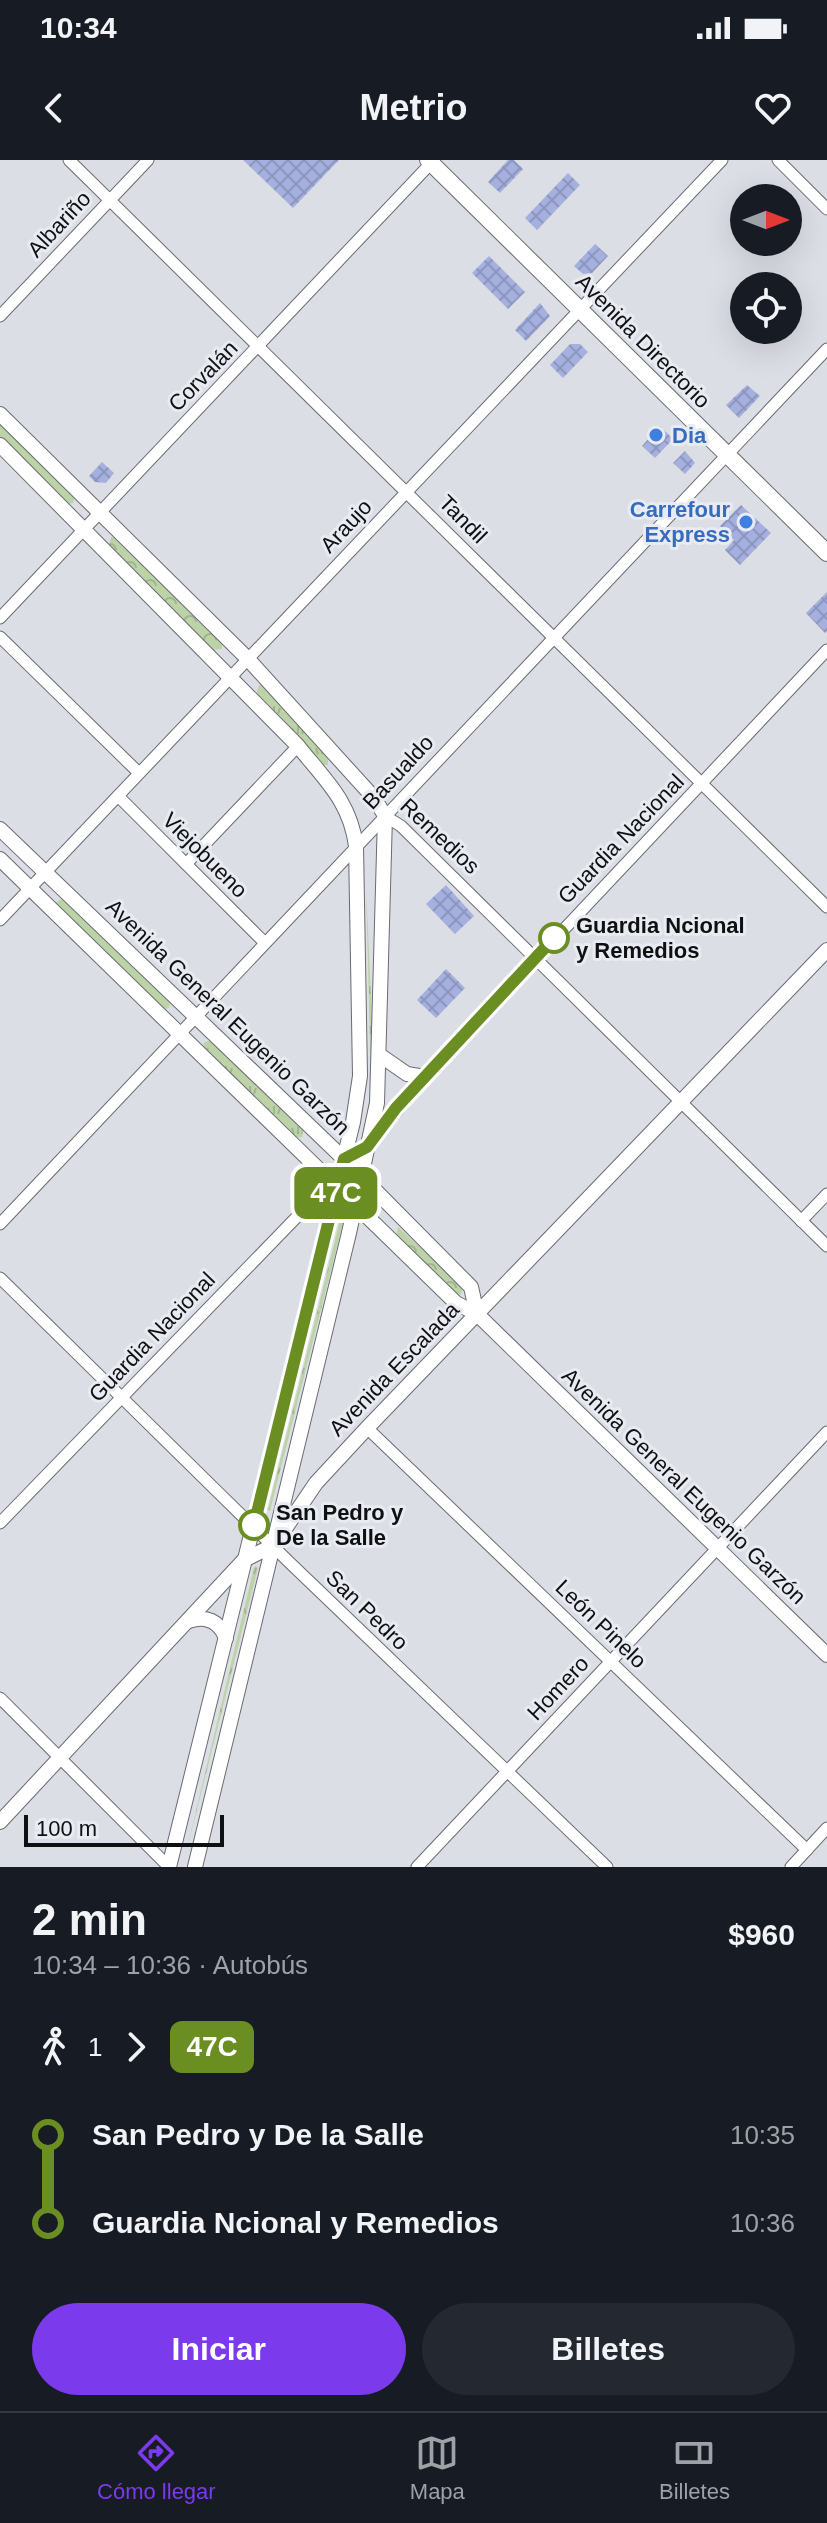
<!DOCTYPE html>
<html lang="es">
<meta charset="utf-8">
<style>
body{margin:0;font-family:Helvetica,sans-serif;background:#242831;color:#f1f3f6;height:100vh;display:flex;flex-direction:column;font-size:30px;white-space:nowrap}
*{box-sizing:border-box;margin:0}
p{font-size:26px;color:#9ea1a6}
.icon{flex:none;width:44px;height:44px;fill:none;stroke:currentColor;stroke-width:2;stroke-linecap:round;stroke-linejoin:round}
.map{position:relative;height:1707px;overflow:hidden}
.panel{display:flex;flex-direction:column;background:#171b24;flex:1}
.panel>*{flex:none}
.badge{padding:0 16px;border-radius:12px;font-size:28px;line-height:52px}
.needle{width:52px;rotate:90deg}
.tools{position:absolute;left:730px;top:24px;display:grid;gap:16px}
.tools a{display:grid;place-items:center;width:72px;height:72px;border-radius:50%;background:#171b24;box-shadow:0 8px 32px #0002;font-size:40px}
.scale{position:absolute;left:24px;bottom:20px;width:200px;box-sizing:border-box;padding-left:8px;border:4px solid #0f1012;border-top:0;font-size:22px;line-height:28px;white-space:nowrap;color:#0f1012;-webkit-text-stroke:6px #e9ebf2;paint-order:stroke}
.map>.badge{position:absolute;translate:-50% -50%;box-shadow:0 0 0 4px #fff}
.legs{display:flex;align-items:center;gap:12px;height:88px;padding:0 32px;font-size:26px}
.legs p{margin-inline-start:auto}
.head{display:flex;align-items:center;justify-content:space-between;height:136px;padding:0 32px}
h1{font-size:44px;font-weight:700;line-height:60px}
.action{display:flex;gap:16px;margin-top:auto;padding:16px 32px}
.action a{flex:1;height:92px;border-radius:48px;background:#7c3aed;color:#fff;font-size:32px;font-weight:700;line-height:92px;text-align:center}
.action a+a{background:#242831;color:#f1f3f6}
ul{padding:0 32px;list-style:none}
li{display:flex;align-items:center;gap:28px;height:88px;font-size:30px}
li i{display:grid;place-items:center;width:12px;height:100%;margin:0 10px;background:currentColor}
li i::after{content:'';width:20px;height:20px;margin:-10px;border:6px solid;border-radius:50%;background:#171b24}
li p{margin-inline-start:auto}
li:first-child i{background:linear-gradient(#0000 50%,currentColor 0)}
li:last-child i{background:linear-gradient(currentColor 50%,#0000 0)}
.status{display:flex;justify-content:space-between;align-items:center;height:56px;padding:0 40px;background:#171b24;direction:ltr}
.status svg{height:22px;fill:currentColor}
header{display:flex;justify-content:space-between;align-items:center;height:104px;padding:0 32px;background:#171b24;font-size:36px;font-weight:700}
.tab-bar{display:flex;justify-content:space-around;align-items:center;height:112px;border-top:2px solid #363941;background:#171b24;font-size:22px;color:#9ea1a6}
.tab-bar a{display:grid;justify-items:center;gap:4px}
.tab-bar .on{color:#7c3aed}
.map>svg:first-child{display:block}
.grass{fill:url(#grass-tufts)}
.forest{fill:url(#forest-crowns)}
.building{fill:url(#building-cross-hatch)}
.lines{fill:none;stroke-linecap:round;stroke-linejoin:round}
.minor-casing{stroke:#6a6b72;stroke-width:13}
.tertiary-casing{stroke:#6a6b72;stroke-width:16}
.secondary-casing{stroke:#6a6b72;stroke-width:18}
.minor{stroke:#fff;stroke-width:11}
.tertiary{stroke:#fff;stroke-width:14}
.secondary{stroke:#fff;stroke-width:16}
.line-1-casing{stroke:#fff;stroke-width:18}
.line-1{stroke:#6b8e23;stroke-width:12}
.shop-dot{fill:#3f7fe0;stroke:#e9ebf2;stroke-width:3}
.stop-1-dot{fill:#fff;stroke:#6b8e23;stroke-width:4}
.labels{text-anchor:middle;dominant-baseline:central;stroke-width:6;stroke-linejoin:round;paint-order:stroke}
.street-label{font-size:22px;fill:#0f1012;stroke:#e9ebf2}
.shop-label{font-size:22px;font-weight:bold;fill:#366cbe;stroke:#e9ebf2;text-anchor:start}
.stop-label{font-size:22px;font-weight:bold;fill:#0f1012;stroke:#e9ebf2;text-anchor:start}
</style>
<div class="status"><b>10:34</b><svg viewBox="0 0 49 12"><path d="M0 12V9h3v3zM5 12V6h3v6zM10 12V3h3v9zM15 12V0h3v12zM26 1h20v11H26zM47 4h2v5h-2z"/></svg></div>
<header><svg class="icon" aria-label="back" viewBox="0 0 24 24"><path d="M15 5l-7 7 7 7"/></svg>Metrio<svg class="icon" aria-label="heart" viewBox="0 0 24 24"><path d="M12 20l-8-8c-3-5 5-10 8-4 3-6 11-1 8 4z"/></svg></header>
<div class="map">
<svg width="827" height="1707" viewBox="0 0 827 1707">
<defs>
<pattern id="grass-tufts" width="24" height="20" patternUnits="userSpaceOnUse" patternTransform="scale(2)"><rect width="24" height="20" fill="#bcd3a7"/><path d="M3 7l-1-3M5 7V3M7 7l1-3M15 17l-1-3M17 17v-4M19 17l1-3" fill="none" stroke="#a0b48f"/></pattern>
<pattern id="forest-crowns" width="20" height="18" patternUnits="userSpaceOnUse" patternTransform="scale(2)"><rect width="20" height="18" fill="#bcd3a7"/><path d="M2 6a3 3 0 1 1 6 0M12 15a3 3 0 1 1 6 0" fill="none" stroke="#a0b48f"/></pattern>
<pattern id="building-cross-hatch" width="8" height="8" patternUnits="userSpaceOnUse" patternTransform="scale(2)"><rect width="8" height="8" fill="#a5b0df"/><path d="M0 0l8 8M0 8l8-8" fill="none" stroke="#8d96be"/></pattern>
</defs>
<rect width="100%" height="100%" fill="#dcdee5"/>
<!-- grass -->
<g class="grass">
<polygon points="259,525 265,526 328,594 328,605 322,605 256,535"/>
<polygon points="366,726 375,923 365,969 371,925"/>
<polygon points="63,738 170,841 169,848 163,850 55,743"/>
<polygon points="210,881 303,971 302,977 294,978 203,889 204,882"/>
<polygon points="340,1060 343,1063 270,1351 268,1349"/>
<polygon points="256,1406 258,1408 185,1697 254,1407"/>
</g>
<!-- forest -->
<g class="forest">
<polygon points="0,261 75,337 73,343 67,344 0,278"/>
<polygon points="111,377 115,377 222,482 222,489 213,490 109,385"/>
<polygon points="398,1067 463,1127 461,1134 457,1135 396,1077"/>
</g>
<!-- building -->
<g class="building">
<polygon points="243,0 339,0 293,48"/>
<polygon points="508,0 514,0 523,9 500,33 488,22"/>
<polygon points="568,13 580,25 537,70 525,58"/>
<polygon points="595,84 608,96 592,113 583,114 574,106"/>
<polygon points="489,96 525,132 508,149 472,113"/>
<polygon points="540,143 550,156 526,181 515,170"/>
<polygon points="570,184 580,184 588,192 563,218 550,205"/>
<polygon points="747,225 760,236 739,258 726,245"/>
<polygon points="660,266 673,279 655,298 642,286"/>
<polygon points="685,291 695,303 685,314 673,303"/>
<polygon points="102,302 114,313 106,323 95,322 89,316"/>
<polygon points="741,345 771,373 740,405 725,390 734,380 720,366"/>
<polygon points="827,432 827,471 825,473 806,453"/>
<polygon points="446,725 474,756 455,774 426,744"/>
<polygon points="446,809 465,828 436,858 417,840"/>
</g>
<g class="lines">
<defs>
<g id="minor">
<polyline points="69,0 827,747"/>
<polyline points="778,0 827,49"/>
<polyline points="0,156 148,0"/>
<polyline points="0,458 434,0"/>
<polyline points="0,477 139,613"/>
<polyline points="118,636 263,781"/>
<polyline points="385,656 401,666 827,1086"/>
<polyline points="186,704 298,586"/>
<polyline points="0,760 722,0"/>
<polyline points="344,999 367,987 425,917 827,490"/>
<polyline points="801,1061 827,1034"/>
<polyline points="0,1064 827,189"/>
<polyline points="0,1118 289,1402 607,1707"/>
<polyline points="367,1268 807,1690"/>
<polyline points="0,1363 319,1034 337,1027"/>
<polyline points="0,1538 169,1707"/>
<polyline points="417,1707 827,1272"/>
<polyline points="791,1707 827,1668"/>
</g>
<g id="tertiary">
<polyline points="0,254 248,499 375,639 385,656 377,943 349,1073 195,1707"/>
<path d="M 0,285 L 298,586 C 325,620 350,641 356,686 L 360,916 L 353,962 L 169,1707"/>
<polyline points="0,669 344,999 471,1127 477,1154"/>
<polyline points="0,699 456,1143 477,1154 827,1495"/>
<polyline points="381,896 407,914 425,917"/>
<path d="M 189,1461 C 206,1455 219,1461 226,1478"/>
<polyline points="0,1662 244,1400 274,1385 316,1323 367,1268 827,790"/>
</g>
<polyline id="secondary" points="428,0 827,393"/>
</defs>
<!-- minor casing -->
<use href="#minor" class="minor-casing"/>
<!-- tertiary casing -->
<use href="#tertiary" class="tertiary-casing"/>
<!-- secondary casing -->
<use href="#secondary" class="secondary-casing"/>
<!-- minor -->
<use href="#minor" class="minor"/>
<!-- tertiary -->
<use href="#tertiary" class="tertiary"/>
<!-- secondary -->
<use href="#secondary" class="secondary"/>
</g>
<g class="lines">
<defs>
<polyline id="line-1" points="254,1365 344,999 367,987 396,948 554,778"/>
</defs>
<!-- line-1 casing -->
<use href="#line-1" class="line-1-casing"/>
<!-- line-1 -->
<use href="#line-1" class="line-1"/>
</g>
<!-- markers -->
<g class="shop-dot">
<circle cx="656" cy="275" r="8"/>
<circle cx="746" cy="362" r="8"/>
</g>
<g class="stop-1-dot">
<circle cx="554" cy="778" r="14"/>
<circle cx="254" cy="1365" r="14"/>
</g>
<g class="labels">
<!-- street labels -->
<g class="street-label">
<text transform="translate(59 64) rotate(-47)">Albariño</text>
<text transform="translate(643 181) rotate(45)">Avenida Directorio</text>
<text transform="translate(203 216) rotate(-46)">Corvalán</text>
<text transform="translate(463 359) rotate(45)">Tandil</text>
<text transform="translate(346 366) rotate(-47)">Araujo</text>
<text transform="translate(398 612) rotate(-47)">Basualdo</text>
<text transform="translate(440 676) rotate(43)">Remedios</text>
<text transform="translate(621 679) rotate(-46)">Guardia Nacional</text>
<text transform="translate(205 695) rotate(45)">Viejobueno</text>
<text transform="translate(228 857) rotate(44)">Avenida General Eugenio Garzón</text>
<text transform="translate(152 1177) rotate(-46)">Guardia Nacional</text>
<text transform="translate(394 1209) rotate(-46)">Avenida Escalada</text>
<text transform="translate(684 1326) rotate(44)">Avenida General Eugenio Garzón</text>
<text transform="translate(367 1450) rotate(44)">San Pedro</text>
<text transform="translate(601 1464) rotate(44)">León Pinelo</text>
<text transform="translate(558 1528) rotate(-47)">Homero</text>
</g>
<!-- shop labels -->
<g class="shop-label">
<text x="672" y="275">Dia</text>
<text x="730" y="349" text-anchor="end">Carrefour<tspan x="730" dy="25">Express</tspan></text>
</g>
<!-- stop labels -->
<g class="stop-label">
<text x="576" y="765">Guardia Ncional<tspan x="576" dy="25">y Remedios</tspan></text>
<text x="276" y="1352">San Pedro y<tspan x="276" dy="25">De la Salle</tspan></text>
</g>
</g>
</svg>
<div class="tools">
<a><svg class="needle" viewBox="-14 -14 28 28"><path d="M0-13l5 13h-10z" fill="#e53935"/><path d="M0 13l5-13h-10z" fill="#9ea1a6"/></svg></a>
<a><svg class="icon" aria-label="locate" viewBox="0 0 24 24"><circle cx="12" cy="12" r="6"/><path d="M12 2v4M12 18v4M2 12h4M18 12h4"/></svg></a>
</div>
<div class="scale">100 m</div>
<b class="badge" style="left:336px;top:1033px;background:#6b8e23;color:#fff">47C</b>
</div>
<section class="panel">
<div class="head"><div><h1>2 min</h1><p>10:34 – 10:36 · Autobús</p></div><b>$960</b></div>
<div class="legs"><svg class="icon" aria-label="walk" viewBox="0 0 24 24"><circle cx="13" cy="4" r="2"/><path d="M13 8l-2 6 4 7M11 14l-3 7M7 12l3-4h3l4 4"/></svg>1<svg class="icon" aria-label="forward" viewBox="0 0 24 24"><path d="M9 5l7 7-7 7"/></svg><b class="badge" style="background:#6b8e23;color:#fff">47C</b></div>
<ul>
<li><i style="color:#6b8e23"></i><b>San Pedro y De la Salle</b><p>10:35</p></li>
<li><i style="color:#6b8e23"></i><b>Guardia Ncional y Remedios</b><p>10:36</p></li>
</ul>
<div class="action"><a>Iniciar</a><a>Billetes</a></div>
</section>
<nav class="tab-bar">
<a class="on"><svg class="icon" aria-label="directions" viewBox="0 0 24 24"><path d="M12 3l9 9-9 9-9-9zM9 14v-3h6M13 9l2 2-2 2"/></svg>Cómo llegar</a>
<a><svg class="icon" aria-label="map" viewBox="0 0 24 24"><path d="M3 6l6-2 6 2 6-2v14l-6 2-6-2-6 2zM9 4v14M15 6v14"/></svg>Mapa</a>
<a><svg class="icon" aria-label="tickets" viewBox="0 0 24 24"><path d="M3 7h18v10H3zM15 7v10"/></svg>Billetes</a>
</nav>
